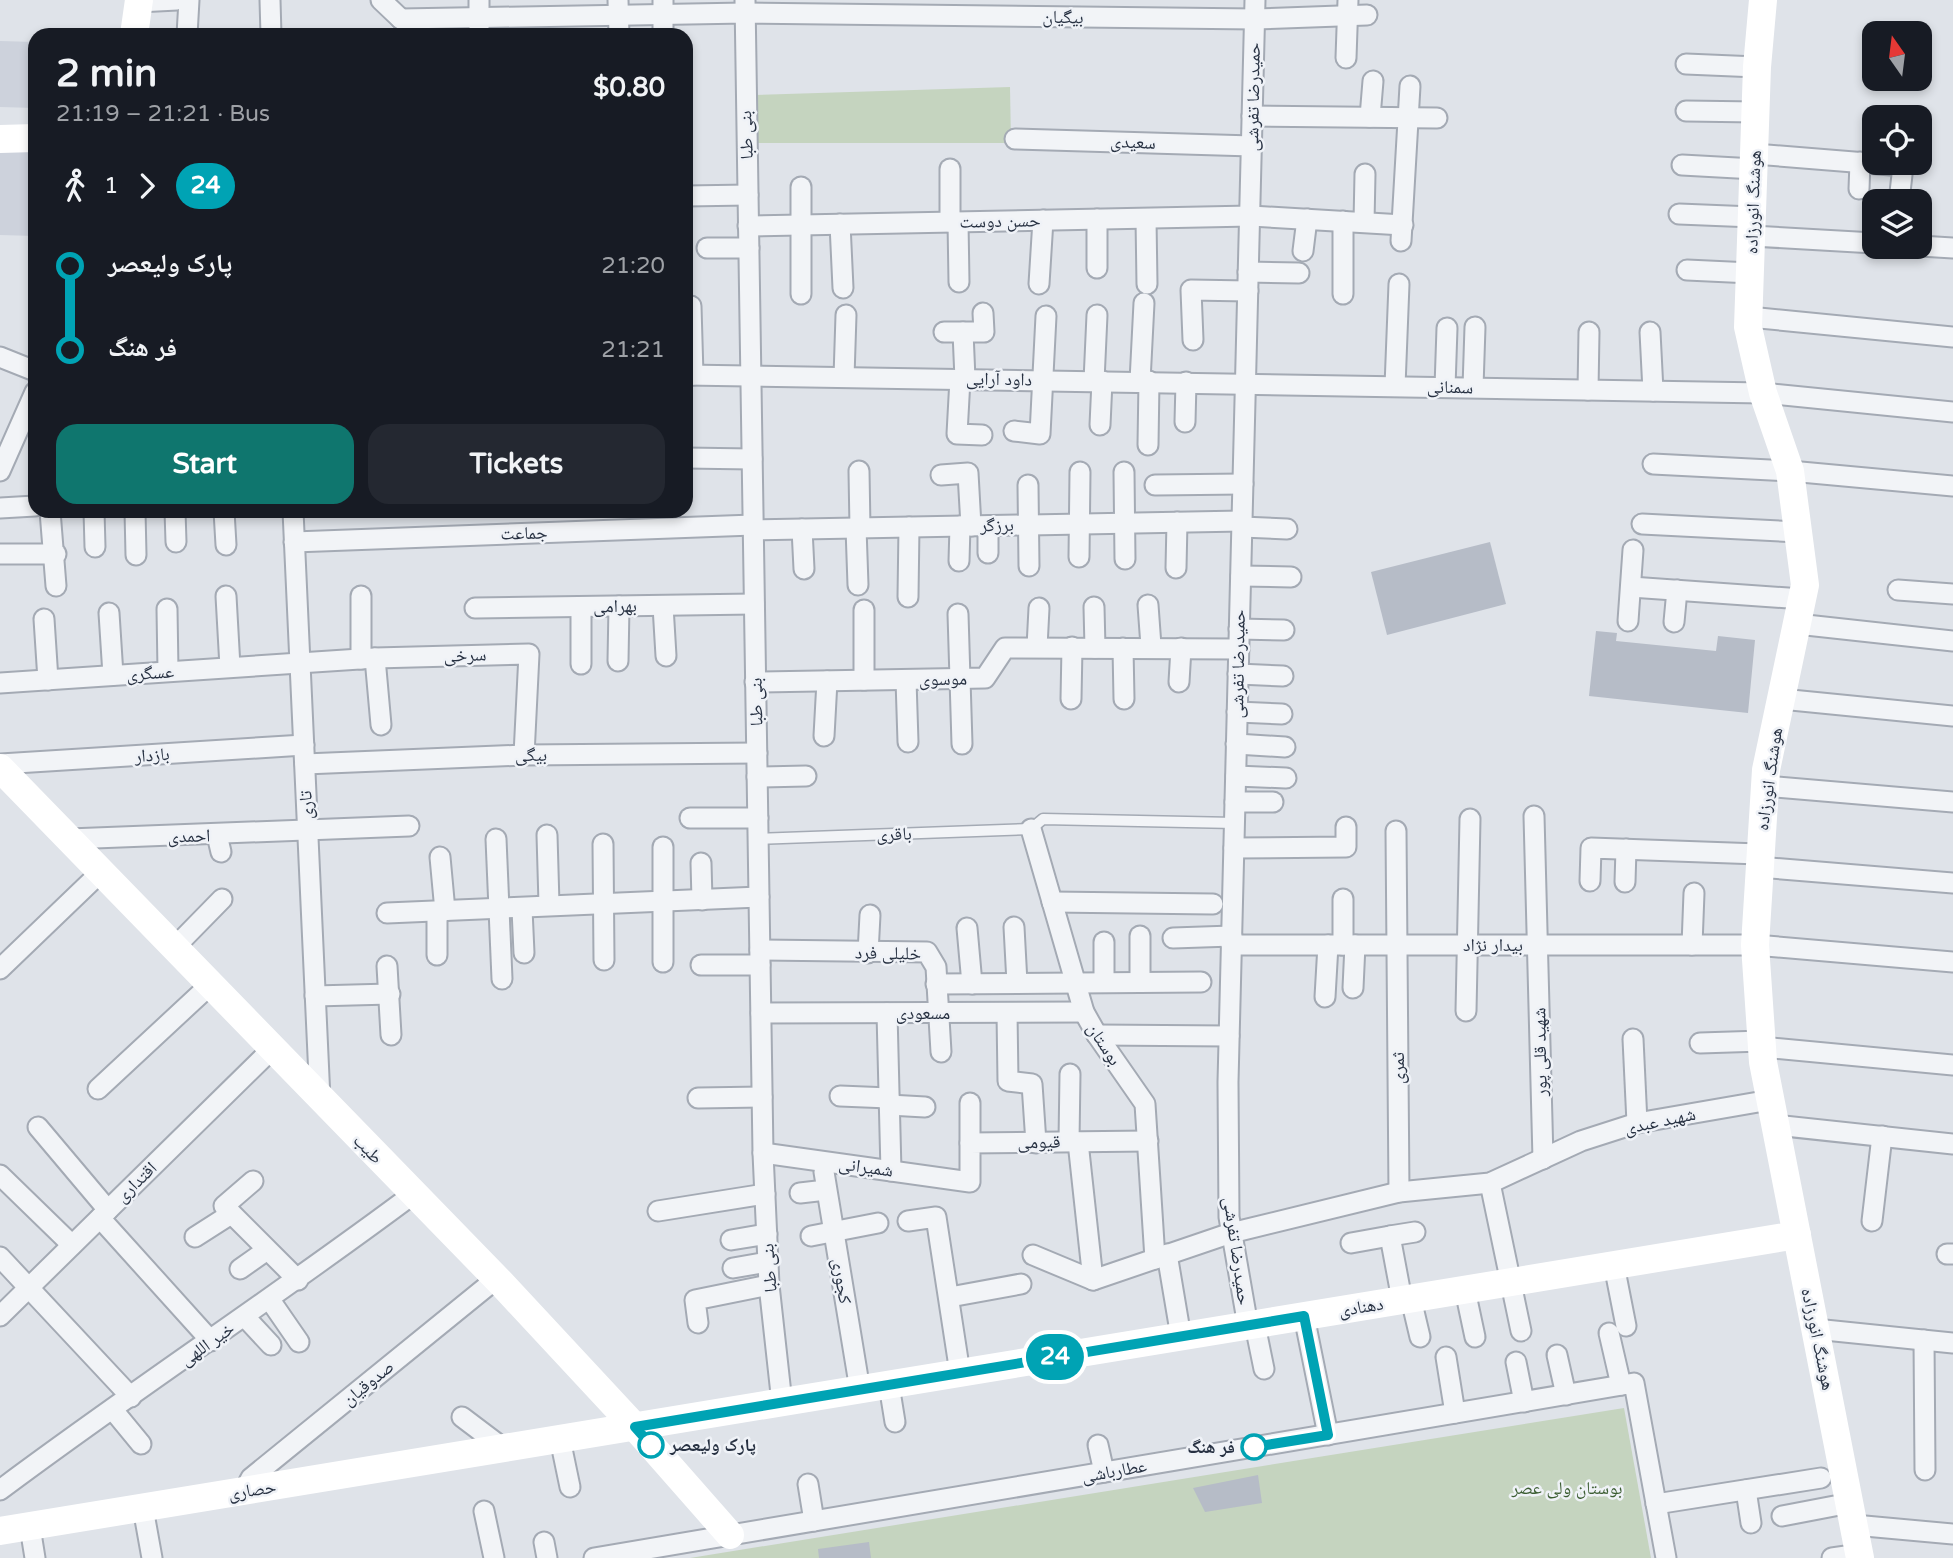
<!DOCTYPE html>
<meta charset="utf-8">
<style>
body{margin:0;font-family:"Varela Round","Noto Naskh Arabic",sans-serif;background:#242831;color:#f1f3f6;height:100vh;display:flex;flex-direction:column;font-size:26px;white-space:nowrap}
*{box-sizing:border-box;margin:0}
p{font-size:23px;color:#9ea1a6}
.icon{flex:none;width:38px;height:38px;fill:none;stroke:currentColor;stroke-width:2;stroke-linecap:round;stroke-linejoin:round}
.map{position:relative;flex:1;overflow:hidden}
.details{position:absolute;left:28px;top:28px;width:665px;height:490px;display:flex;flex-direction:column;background:#171b24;border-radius:21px;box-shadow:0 4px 10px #0003}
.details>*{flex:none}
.badge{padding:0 14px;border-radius:23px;font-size:24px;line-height:46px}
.needle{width:46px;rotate:346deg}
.buttons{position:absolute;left:1862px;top:21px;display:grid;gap:14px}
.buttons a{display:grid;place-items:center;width:70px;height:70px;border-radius:14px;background:#171b24;box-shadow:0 4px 10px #0003;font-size:35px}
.map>.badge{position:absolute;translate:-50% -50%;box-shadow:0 0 0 4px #fff}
.legs{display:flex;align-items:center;gap:10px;height:77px;padding:0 28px;font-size:23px}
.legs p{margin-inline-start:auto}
.summary{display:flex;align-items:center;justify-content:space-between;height:119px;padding:0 28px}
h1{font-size:38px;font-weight:700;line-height:52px}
.primary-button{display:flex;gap:14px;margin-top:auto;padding:14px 28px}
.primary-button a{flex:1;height:80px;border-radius:21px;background:#0f766e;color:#fff;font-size:28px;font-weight:700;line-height:80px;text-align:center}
.primary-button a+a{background:#242831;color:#f1f3f6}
ul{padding:0 28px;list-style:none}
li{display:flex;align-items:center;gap:24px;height:84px;font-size:26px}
li i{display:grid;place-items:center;width:10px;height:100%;margin:0 9px;background:currentColor}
li i::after{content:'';width:18px;height:18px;margin:-9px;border:5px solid;border-radius:50%;background:#171b24}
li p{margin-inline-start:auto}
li:first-child i{background:linear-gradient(#0000 50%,currentColor 0)}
li:last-child i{background:linear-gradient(currentColor 50%,#0000 0)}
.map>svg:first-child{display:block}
.built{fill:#cdd2dc}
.green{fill:#c5d4bf}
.building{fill:#b6bcc7}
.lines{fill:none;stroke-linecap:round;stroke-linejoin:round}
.lane-casing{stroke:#a4aab4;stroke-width:13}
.street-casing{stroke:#a4aab4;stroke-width:23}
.lane{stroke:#f2f4f7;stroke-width:10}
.street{stroke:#f2f4f7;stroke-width:19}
.secondary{stroke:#fff;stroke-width:28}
.line-1-casing{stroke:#fff;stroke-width:16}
.line-1{stroke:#00a3b4;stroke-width:10}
.stop-1-dot{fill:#fff;stroke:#00a3b4;stroke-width:3.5}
.labels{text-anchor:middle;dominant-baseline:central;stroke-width:5;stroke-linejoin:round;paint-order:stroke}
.street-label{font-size:18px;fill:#273142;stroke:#eff2f7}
.stop-label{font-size:18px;font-weight:bold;fill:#273142;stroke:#eff2f7;text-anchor:start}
.park-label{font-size:18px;fill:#3c5e33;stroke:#eff2f7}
</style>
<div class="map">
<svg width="1953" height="1558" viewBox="0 0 1953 1558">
<rect width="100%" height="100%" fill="#dfe3e9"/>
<!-- built -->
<g class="built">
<polygon points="0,41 35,42 35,108 0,107"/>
<polygon points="0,148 35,149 35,236 0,235"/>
</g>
<!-- green -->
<g class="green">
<polygon points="1010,87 1011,143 753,143 753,95"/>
<polygon points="1624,1408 1651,1558 690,1558"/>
</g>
<!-- building -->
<g class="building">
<polygon points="1490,542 1506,604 1387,635 1371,572"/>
<polygon points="1596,631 1617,633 1616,641 1716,651 1718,636 1755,640 1748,713 1589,696"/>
<polygon points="1258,1475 1262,1503 1205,1512 1193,1488"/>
<polygon points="869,1542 871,1558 819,1558 818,1549"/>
</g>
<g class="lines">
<defs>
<polyline id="lane" points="758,839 1031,829 1043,819 1235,823"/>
<g id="street">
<polyline points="270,0 271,35"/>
<polyline points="381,0 401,19"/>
<polyline points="479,0 479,35"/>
<polyline points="618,0 619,35"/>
<polyline points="745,0 763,1153 769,1285 782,1403"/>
<polyline points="138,2 177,0"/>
<polyline points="401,19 745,13 1255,19 1367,15"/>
<polyline points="187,35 189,0"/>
<polyline points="663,35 663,0"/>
<polyline points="1346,58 1348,0"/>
<polyline points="1686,64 1757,67"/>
<polyline points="1686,111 1756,112"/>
<polyline points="1252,116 1437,118"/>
<polyline points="1370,117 1373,81"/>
<polyline points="1015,139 1252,146"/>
<polyline points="1755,154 1903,166 1899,201"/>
<polyline points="1682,165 1755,169"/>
<polyline points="801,187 801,294"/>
<polyline points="1859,189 1860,162"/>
<polyline points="686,196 748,195"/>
<polyline points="1679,214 1753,217"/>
<polyline points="1146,219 1147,284"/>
<polyline points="950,222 950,169"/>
<polyline points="958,222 959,282"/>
<polyline points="1364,222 1365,174"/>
<polyline points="840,224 843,288"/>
<polyline points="748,226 1251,216 1403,225"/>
<polyline points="1752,236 1874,243"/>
<polyline points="1401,241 1410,86"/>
<polyline points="1920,246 1953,248"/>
<polyline points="707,248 749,248"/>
<polyline points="1303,251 1307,219"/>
<polyline points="1097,268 1097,219"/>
<polyline points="1687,270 1751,273"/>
<polyline points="1248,272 1299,273"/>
<polyline points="1039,284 1043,220"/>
<polyline points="1343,294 1343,221"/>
<polyline points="691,306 693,375"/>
<polyline points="1749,317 1953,337"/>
<polyline points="944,332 963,332 965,379"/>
<polyline points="963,332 984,332 983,313"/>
<polyline points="1650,332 1653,391"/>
<polyline points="1193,340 1191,290 1248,291"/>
<polyline points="0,357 35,371"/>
<polyline points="686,375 1763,393 1953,412"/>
<polyline points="844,377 846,315"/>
<polyline points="960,379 957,434 982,435"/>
<polyline points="1094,381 1097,315"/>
<polyline points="1140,381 1144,303"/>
<polyline points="1395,386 1399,284"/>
<polyline points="1445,387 1447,328"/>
<polyline points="1473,387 1475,327"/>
<polyline points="1588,390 1589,332"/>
<polyline points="1185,422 1186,382"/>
<polyline points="1100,425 1102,381"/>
<polyline points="1014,431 1040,434 1046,316"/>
<polyline points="1148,445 1149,381"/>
<polyline points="686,458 752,459"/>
<polyline points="1653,464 1790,471 1953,486"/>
<polyline points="0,471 35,392"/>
<polyline points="859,471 860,528"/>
<polyline points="1124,472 1125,559"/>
<polyline points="941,475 968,473 971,526"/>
<polyline points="1028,485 1029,566"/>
<polyline points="1155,485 1243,484"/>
<polyline points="0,508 35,506"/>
<polyline points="50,511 56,586"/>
<polyline points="94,511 95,547"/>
<polyline points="135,511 136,555"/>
<polyline points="175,511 176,542"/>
<polyline points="224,511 226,545"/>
<polyline points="293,511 320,1099"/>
<polyline points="1642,524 1798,532"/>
<polyline points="1242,527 1287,529"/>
<polyline points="856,528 858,585"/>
<polyline points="802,529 804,569"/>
<polyline points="753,530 1242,521"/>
<polyline points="294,542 753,525"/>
<polyline points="988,553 988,526"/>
<polyline points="0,554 56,554"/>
<polyline points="1079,557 1080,472"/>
<polyline points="959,561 960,526"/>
<polyline points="1176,568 1177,522"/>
<polyline points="1241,576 1291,577"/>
<polyline points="1631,587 1802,599"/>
<polyline points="1898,590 1953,594"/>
<polyline points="226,596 230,667"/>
<polyline points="361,596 361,659"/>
<polyline points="908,597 909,527"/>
<polyline points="1148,605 1151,646"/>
<polyline points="663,606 666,656"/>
<polyline points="581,607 581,664"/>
<polyline points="1094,607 1095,648"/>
<polyline points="475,608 754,604"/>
<polyline points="167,609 168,671"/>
<polyline points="864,610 864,680"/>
<polyline points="109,613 113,675"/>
<polyline points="958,614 962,744"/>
<polyline points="44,619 48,680"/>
<polyline points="1628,621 1633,550"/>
<polyline points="1674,622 1677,590"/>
<polyline points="1797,624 1953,641"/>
<polyline points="1239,629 1284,630"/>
<polyline points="1037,647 1039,608"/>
<polyline points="1123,648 1124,699"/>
<polyline points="375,658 381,725"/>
<polyline points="618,661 619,606"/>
<polyline points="1238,674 1283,676"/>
<polyline points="906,680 908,742"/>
<polyline points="755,682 985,678 1005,648 1239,649"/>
<polyline points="1179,682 1181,648"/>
<polyline points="0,683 375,658 529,654 524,755"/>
<polyline points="1071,699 1072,647"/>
<polyline points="1781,699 1953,716"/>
<polyline points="1237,712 1282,714"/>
<polyline points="824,736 827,681"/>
<polyline points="1236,744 1285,747"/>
<polyline points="0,764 304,745"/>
<polyline points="305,764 524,755 757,753"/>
<polyline points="1236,776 1286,778"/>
<polyline points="757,777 806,776"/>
<polyline points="1765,786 1953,802"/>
<polyline points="1235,802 1273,802"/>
<polyline points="1534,816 1543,1159"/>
<polyline points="690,818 758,818"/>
<polyline points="1031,829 1084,1012 1097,1035 1145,1104 1155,1259"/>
<polyline points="1396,831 1399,1192"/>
<polyline points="217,835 221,852"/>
<polyline points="547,835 549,904"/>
<polyline points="69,839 409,826"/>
<polyline points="496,839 502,979"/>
<polyline points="603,844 604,960"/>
<polyline points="1234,848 1346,847 1346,827"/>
<polyline points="440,857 445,911"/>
<polyline points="701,863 702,900"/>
<polyline points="1758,867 1953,883"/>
<polyline points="1590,881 1591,848 1759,854"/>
<polyline points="1625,882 1626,849"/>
<polyline points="1343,899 1343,945"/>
<polyline points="1052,902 1213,904"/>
<polyline points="522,909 524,953"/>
<polyline points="387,913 759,897"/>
<polyline points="1014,927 1017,983"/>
<polyline points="967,928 972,984"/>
<polyline points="1140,936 1140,982"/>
<polyline points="1173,938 1232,936"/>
<polyline points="1231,945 1755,945 1953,962"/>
<polyline points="1692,945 1694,893"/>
<polyline points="174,948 222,899"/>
<polyline points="760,950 927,952 936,967 941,1052"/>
<polyline points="868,953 870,915"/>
<polyline points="437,955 437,911"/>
<polyline points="663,962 663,847"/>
<polyline points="701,965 760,965"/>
<polyline points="387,966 391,1035"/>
<polyline points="0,969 101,872"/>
<polyline points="1104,982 1104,942"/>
<polyline points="936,984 1201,982"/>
<polyline points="1353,988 1355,945"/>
<polyline points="315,996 390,994"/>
<polyline points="1325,997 1328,945"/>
<polyline points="1466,1011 1470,819"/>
<polyline points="761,1013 1084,1012"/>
<polyline points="887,1013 891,1171"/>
<polyline points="1007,1013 1008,1081 1032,1084 1036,1143"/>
<polyline points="1097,1035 1229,1036"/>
<polyline points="1633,1039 1637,1123"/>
<polyline points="1700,1043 1762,1041"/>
<polyline points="1762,1047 1953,1065"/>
<polyline points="98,1089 210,985"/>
<polyline points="840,1096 889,1098"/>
<polyline points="698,1098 762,1097"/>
<polyline points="889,1105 925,1107"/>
<polyline points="1775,1125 1953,1144"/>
<polyline points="38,1127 108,1210"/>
<polyline points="1069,1141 1070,1074"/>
<polyline points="1078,1142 1093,1280"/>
<polyline points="970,1143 970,1103"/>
<polyline points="763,1153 970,1182 970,1143 1148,1141"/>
<polyline points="824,1172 860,1390"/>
<polyline points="0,1175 72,1245"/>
<polyline points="253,1181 224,1206 298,1280"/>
<polyline points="1490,1183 1521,1331"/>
<polyline points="800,1193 826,1190"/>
<polyline points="658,1211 765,1194"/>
<polyline points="100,1218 211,1341"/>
<polyline points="908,1221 936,1217 960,1373"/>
<polyline points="1872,1221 1882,1136"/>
<polyline points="811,1236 878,1223"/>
<polyline points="195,1237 231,1214"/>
<polyline points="731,1240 767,1234"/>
<polyline points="1351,1243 1390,1236"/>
<polyline points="1167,1254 1181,1337"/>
<polyline points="1947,1254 1953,1254"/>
<polyline points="1033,1255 1093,1280 1231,1233 1399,1192 1490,1183 1581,1141 1637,1123 1770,1100"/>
<polyline points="0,1257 131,1397"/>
<polyline points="1614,1265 1626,1326"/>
<polyline points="733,1268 768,1262"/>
<polyline points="240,1269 267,1250"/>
<polyline points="1465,1290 1475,1337"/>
<polyline points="950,1297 1021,1284"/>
<polyline points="1411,1299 1420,1337"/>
<polyline points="270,1300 299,1342"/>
<polyline points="1402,1300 1390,1236 1415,1232"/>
<polyline points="0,1316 272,1049"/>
<polyline points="1304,1316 1328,1435"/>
<polyline points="245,1317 271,1345"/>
<polyline points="698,1323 695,1300 769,1285"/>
<polyline points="1255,1325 1264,1369"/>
<polyline points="1248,1326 1229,1217 1228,1082 1255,0"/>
<polyline points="1815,1329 1953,1343"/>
<polyline points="1609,1333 1621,1385"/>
<polyline points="1924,1340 1925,1470"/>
<polyline points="1557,1355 1566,1395"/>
<polyline points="1446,1357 1455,1413"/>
<polyline points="1516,1362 1524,1402"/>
<polyline points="889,1385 895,1422"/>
<polyline points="113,1410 141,1444"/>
<polyline points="462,1417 503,1448"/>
<polyline points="560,1439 570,1487"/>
<polyline points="1098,1445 1104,1472"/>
<polyline points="808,1484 814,1521"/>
<path d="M 0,1490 C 135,1389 277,1296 412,1195"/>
<polyline points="1746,1490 1751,1523"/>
<polyline points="244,1491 251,1478 496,1279"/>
<polyline points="1656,1504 1821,1478"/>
<polyline points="143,1508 152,1558"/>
<polyline points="484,1511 494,1558"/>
<polyline points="1782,1516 1850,1503"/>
<polyline points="1854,1525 1953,1534"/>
<polyline points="30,1527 35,1558"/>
<polyline points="544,1542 547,1558"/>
<polyline points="594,1558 1634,1383 1666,1558"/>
<polyline points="1832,1558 1860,1554"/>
</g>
</defs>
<!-- lane casing -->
<use href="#lane" class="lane-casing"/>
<!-- street casing -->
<use href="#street" class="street-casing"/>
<!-- lane -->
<use href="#lane" class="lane"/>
<!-- street -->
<use href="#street" class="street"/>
<!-- secondary -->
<g class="secondary">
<polyline points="1763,0 1757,67 1748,327 1763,393 1790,471 1805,585 1766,770 1755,945 1763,1062 1860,1558"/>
<polyline points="134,35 139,0"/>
<polyline points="0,139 35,138"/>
<polyline points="0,768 502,1284 635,1427 730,1535"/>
<polyline points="0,1531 1797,1235"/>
</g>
</g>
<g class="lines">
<defs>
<polyline id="line-1" points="651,1445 635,1427 1304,1316 1328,1435 1254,1447"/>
</defs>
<!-- line-1 casing -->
<use href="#line-1" class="line-1-casing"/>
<!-- line-1 -->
<use href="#line-1" class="line-1"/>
</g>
<!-- markers -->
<g class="stop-1-dot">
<circle cx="651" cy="1445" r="12"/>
<circle cx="1254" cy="1447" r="12"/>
</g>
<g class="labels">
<!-- street labels -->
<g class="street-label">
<text transform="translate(1063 17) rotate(1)">بیگیان</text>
<text transform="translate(1253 97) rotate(-89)">حمیدرضا تفرشی</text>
<text transform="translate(746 135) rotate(-92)">بنی طبا</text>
<text transform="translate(1133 142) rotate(2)">سعیدی</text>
<text transform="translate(1753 202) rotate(-88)">هوشنگ انورزاده</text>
<text transform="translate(1000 221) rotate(-1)">حسن دوست</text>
<text transform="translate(999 379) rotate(1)">داود آرایی</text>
<text transform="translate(1450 387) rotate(1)">سمنانی</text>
<text transform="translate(997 525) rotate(-1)">برزگر</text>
<text transform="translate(524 533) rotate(-1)">جماعت</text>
<text transform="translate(615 606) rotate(-1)">بهرامی</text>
<text transform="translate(465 655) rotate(-2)">سرخی</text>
<text transform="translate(1238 664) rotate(-89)">حمیدرضا تفرشی</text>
<text transform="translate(150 673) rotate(-4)">عسگری</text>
<text transform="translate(943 679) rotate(-1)">موسوی</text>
<text transform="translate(756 702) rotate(-91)">بنی طبا</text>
<text transform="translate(152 755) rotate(-4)">بازدار</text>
<text transform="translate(531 755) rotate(-1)">بیگی</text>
<text transform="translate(1769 779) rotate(-82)">هوشنگ انورزاده</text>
<text transform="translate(306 805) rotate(-93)">تاری</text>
<text transform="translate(894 834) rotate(-2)">باقری</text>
<text transform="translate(189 836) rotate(-2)">احمدی</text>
<text x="1493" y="945">بیدار نژاد</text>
<text transform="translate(888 953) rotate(1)">خلیلی فرد</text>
<text x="923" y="1013">مسعودی</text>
<text transform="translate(1104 1044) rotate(57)">بوستان</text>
<text transform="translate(1540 1052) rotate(-91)">شهید قلی پور</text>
<text transform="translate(1398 1068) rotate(-90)">ثمری</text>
<text transform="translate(1660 1121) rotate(-12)">شهید عبدی</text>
<text transform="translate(1039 1142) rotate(-1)">قیومی</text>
<text transform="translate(368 1149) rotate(46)">طیب</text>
<text transform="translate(866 1167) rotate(8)">شمیرانی</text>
<text transform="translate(136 1182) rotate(-44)">اقتداری</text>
<text transform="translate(1237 1251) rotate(82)">حمیدرضا تفرشی</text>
<text transform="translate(769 1268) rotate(-94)">بنی طبا</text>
<text transform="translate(842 1281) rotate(81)">کجوری</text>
<text transform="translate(1361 1307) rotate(-9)">دهنادی</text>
<text transform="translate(1818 1339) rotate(78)">هوشنگ انورزاده</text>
<text transform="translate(207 1344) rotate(-35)">خیر اللهی</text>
<text transform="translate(368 1383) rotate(-39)">صدوقیان</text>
<text transform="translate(1114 1471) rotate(-10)">عطارباشی</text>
<text transform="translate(252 1490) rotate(-9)">حصاری</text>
</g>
<!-- stop labels -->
<g class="stop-label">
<text x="670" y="1445">پارک ولیعصر</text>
<text x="1235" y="1447" text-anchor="end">فر هنگ</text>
</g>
<!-- park labels -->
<g class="park-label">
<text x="1567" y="1488">بوستان ولی عصر</text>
</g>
</g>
</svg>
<div class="buttons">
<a><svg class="needle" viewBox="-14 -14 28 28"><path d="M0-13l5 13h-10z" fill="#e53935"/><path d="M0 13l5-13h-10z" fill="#9ea1a6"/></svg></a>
<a><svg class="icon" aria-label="locate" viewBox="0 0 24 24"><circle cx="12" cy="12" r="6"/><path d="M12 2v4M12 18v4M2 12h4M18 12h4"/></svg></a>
<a><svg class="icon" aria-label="layers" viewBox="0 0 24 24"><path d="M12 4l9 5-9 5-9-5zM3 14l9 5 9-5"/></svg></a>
</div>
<b class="badge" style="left:1055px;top:1357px;background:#00a3b4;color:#fff">24</b>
<section class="details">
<div class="summary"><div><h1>2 min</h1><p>21:19 – 21:21 · Bus</p></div><b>$0.80</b></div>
<div class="legs"><svg class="icon" aria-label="walk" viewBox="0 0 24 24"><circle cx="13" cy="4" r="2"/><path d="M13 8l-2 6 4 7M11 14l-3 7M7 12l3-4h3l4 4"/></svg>1<svg class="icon" aria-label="forward" viewBox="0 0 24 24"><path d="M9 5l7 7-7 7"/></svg><b class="badge" style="background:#00a3b4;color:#fff">24</b></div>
<ul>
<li><i style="color:#00a3b4"></i><b>پارک ولیعصر</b><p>21:20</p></li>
<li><i style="color:#00a3b4"></i><b>فر هنگ</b><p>21:21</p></li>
</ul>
<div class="primary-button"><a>Start</a><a>Tickets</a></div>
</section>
</div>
